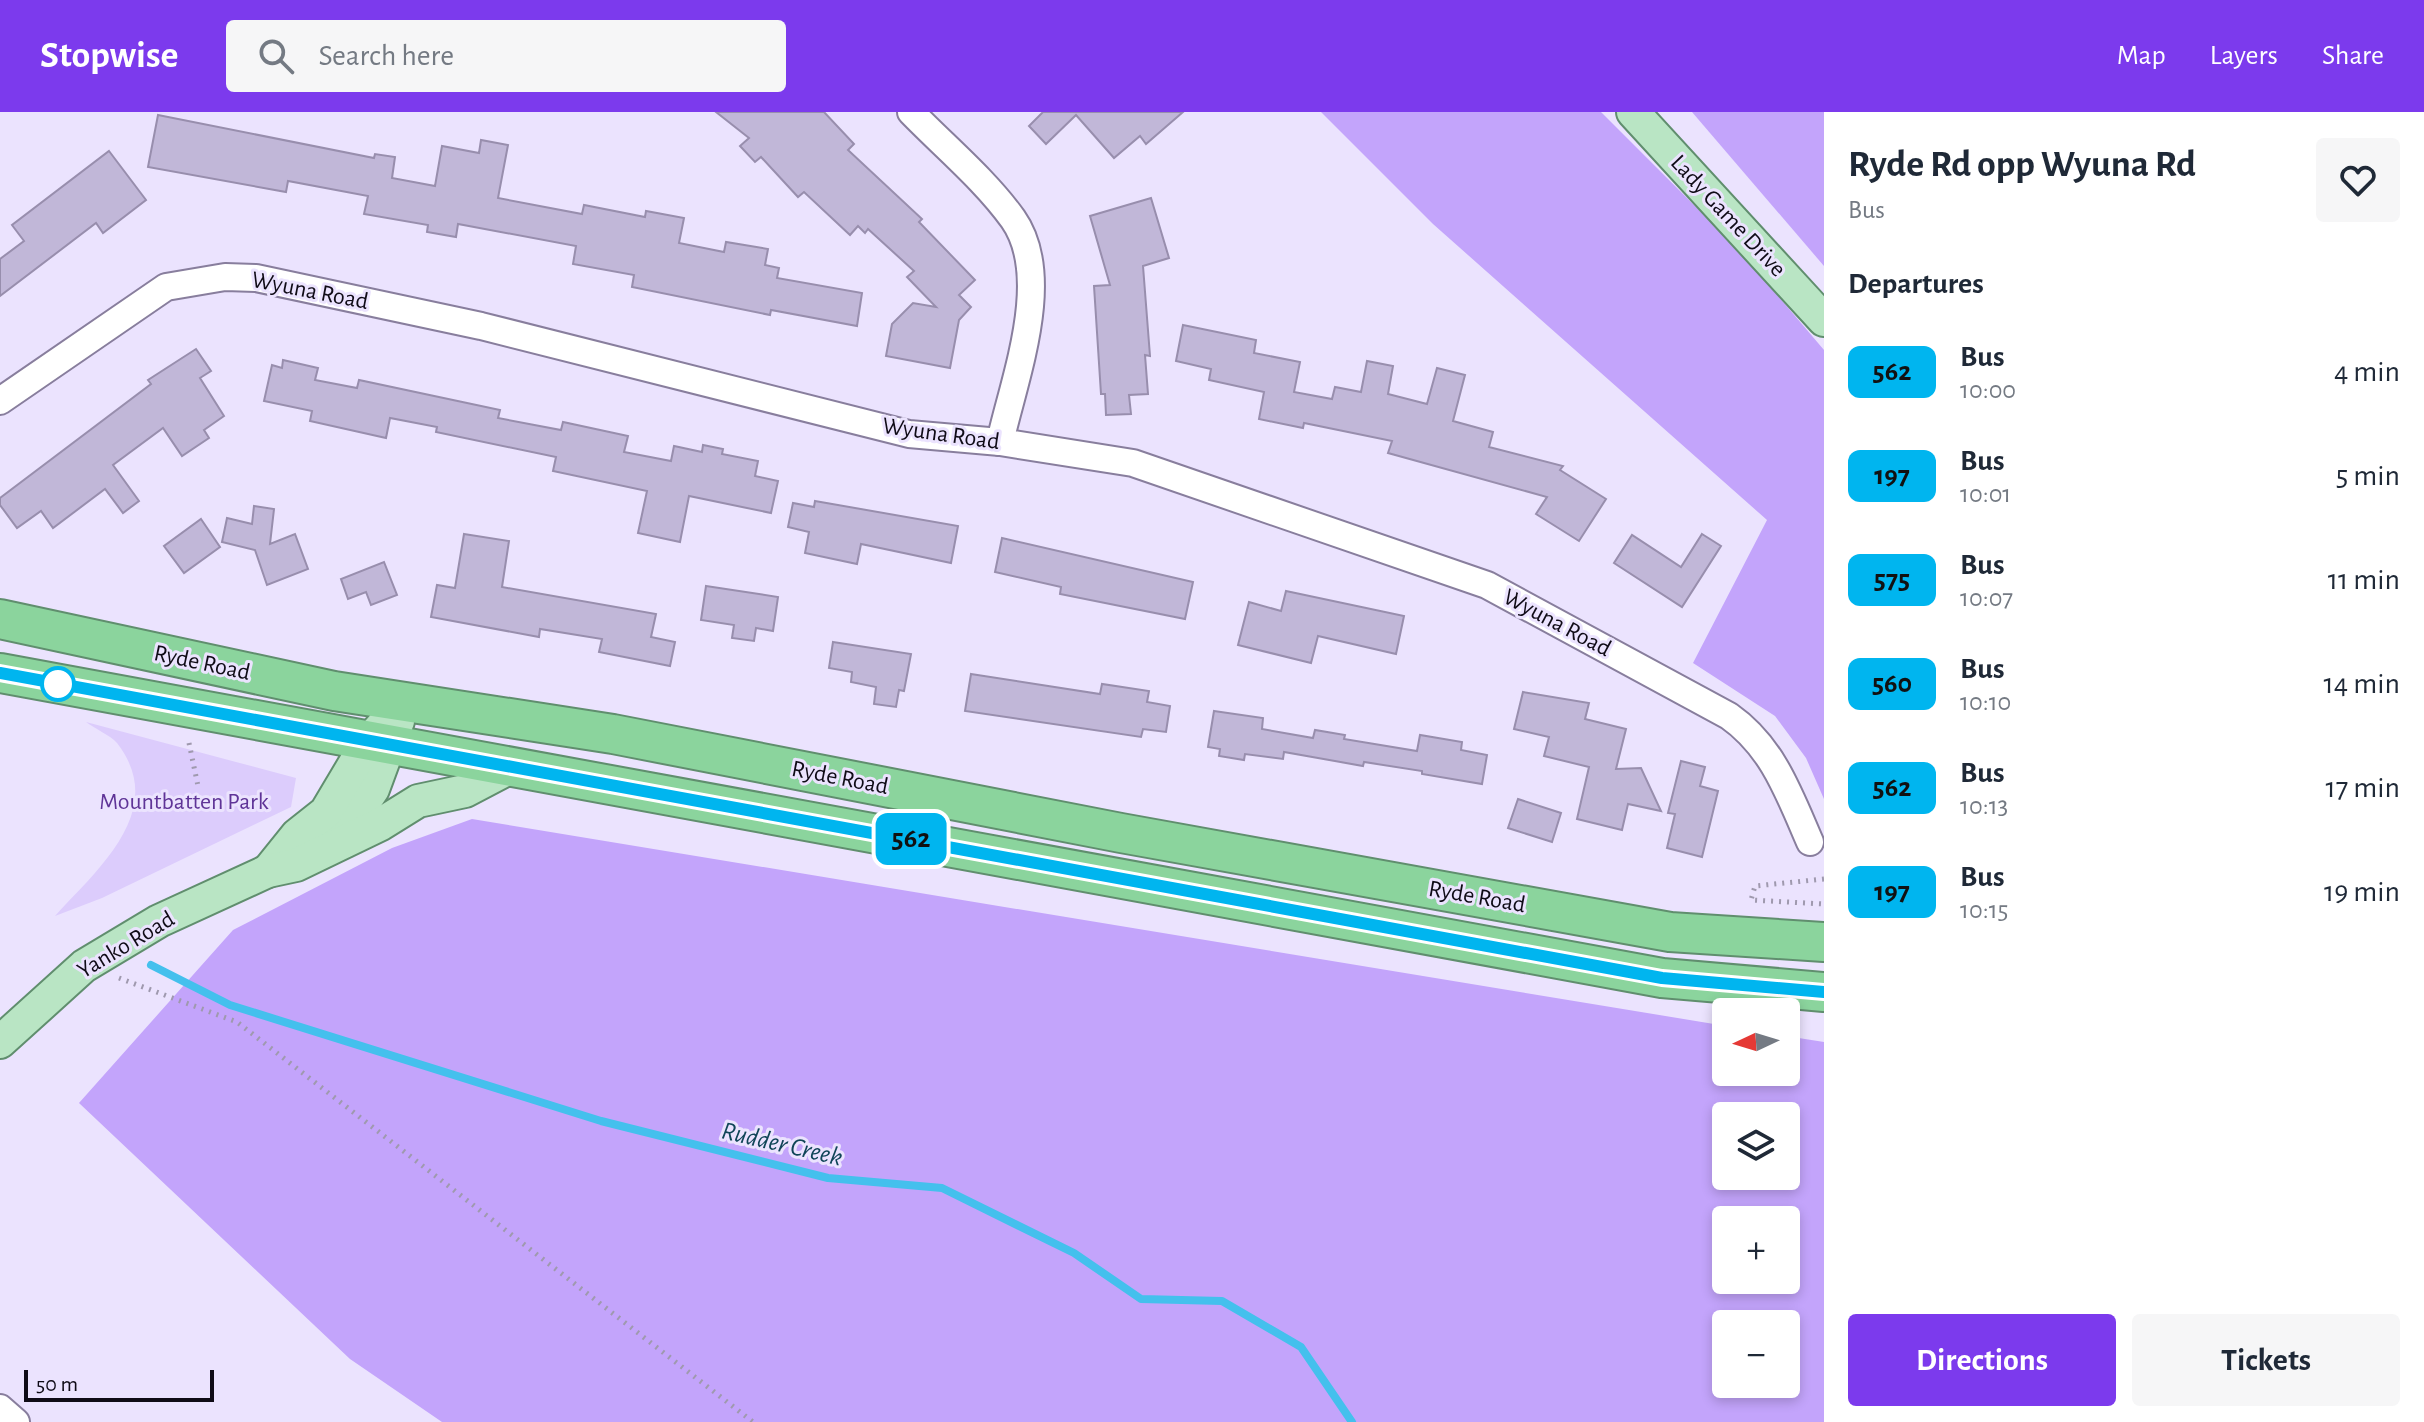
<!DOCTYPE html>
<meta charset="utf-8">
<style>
body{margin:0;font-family:"Alegreya Sans",sans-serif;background:#f6f6f7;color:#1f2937;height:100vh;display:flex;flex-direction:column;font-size:30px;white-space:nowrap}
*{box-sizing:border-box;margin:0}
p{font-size:26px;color:#747a83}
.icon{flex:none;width:44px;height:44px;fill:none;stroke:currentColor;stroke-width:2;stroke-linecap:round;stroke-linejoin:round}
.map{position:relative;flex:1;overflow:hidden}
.details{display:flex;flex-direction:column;background:#fff;width:600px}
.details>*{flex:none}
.badge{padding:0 16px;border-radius:12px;font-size:28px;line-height:52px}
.needle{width:52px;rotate:266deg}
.controls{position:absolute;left:1712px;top:886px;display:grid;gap:16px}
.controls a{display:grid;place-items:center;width:88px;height:88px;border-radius:8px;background:#fff;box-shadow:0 4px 12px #0003;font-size:40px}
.scale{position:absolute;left:24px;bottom:20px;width:190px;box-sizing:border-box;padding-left:8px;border:4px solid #0f0b16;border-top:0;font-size:22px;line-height:28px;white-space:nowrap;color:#0f0b16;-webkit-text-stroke:6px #ebe3fe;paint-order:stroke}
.map>.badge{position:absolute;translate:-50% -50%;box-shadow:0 0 0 4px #fff}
h2{padding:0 24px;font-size:30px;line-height:72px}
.round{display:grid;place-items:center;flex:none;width:84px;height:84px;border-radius:8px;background:#f6f6f7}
.overview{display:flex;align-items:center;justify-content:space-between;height:136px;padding:0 24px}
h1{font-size:38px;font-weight:700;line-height:60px}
.primary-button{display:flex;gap:16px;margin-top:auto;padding:16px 24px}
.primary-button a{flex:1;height:92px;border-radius:8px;background:#7c3aed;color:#fff;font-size:32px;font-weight:700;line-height:92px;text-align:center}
.primary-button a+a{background:#f6f6f7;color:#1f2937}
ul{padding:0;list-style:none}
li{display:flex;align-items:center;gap:24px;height:104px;padding:0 24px}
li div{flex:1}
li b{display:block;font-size:30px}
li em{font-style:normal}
li .badge{min-width:88px;font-weight:700;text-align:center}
header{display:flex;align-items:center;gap:48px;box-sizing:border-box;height:112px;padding:0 40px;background:#7c3aed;color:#fff}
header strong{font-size:38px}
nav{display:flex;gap:44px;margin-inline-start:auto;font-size:28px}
.search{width:560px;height:72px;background:#f6f6f7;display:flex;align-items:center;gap:20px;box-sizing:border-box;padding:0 28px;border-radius:8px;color:#747a83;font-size:30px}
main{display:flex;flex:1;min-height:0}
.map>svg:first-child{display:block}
.green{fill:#dcccfc}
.forest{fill:#c3a4fb;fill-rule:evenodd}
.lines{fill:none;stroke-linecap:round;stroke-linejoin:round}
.stream{stroke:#44c0ed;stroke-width:8}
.building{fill:#c1b7d8;stroke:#988ead;stroke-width:2}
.minor-casing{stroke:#887e9d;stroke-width:30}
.major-casing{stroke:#608e6e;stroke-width:36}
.highway-casing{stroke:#608e6e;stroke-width:42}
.path{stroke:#9f99ae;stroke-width:5;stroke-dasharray:2 6;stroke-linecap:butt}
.minor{stroke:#fff;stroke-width:26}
.major{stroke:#b9e5c4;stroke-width:32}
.highway{stroke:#8bd49d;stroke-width:38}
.line-casing{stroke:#fff;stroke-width:18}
.line{stroke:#00b5ef;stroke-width:12}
.stop-dot{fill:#fff;stroke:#00b5ef;stroke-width:4}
.labels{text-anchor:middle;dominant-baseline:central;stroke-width:6;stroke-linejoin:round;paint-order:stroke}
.street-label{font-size:24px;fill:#0f0b16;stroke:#ebe3fe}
.park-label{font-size:24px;fill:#5f3497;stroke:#ebe3fe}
.water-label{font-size:26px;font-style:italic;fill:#104558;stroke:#ebe3fe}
</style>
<header>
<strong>Stopwise</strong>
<div class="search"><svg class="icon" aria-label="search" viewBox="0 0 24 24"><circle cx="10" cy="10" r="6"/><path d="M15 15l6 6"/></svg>Search here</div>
<nav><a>Map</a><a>Layers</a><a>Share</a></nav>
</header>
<main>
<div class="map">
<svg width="1824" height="1310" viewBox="0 0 1824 1310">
<rect width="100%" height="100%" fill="#ebe3fe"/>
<!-- green -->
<path class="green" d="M 86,610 L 296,666 L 291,695 L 102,786 L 55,804 C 98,757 169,698 117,631 C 110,623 95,617 86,610 Z"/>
<!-- forest -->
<g class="forest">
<polygon points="1321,0 1601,0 1737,136 1824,238 1824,687 1806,646 1775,604 1693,551 1767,408 1433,112"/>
<polygon points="1692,0 1824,0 1824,154"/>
<path d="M 472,707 L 1726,914 L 1726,960 L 1786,960 L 1786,924 L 1824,930 L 1824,1310 L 442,1310 L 350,1247 L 79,991 L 233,818 L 392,736 ZM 1786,1004 L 1786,1064 L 1726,1064 L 1726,1004 ZM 1726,1108 L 1786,1108 L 1786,1168 L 1726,1168 ZM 1726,1212 L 1786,1212 L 1786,1272 L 1726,1272 Z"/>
</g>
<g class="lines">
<!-- stream -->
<polyline class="stream" points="151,853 230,893 601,1009 828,1066 942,1076 1074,1141 1141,1187 1222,1189 1301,1235 1352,1310"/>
</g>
<!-- building -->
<g class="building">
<polygon points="716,0 824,0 854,32 848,38 922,107 919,110 975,168 959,183 971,195 959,208 950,256 886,244 892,212 913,191 936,195 907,165 914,159 868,117 865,121 858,114 850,123 804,80 798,85 761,45 755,50 740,34 749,26"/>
<polygon points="1043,0 1183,0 1146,32 1140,24 1114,46 1076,3 1046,32 1029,14"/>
<polygon points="158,3 374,46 375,42 395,45 392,66 435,74 442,34 479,41 481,28 508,33 498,86 582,102 584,93 645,105 646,99 684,106 679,131 724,140 726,130 768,137 765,153 779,156 777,166 862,181 857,214 771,198 770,203 632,175 634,163 573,152 576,134 458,112 456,125 427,120 428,113 364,102 368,84 288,69 286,80 148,55"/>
<polygon points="109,39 146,88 103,121 96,111 0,184 0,147 24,129 12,113"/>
<polygon points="1151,86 1169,146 1143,154 1150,244 1145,243 1148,282 1129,283 1131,302 1106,303 1105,282 1101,282 1094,174 1110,173 1090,104"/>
<polygon points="1183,213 1256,228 1254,241 1300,250 1294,280 1332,287 1335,275 1361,280 1367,249 1393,254 1388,282 1427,292 1437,256 1465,263 1453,309 1493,320 1489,335 1563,354 1560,358 1606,387 1579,429 1536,402 1547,385 1388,341 1392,329 1304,311 1303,316 1259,307 1264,280 1209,268 1211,257 1176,249"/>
<polygon points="196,237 211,259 200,266 224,304 204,318 209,326 182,344 163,316 113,353 139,389 123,401 105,377 53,416 41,399 17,416 0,393 0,386 151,272 148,268"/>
<polygon points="283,248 318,256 315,268 357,276 359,268 500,298 498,306 561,318 563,310 628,324 624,340 671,349 674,334 702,340 703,333 723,337 722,342 758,349 755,364 778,369 771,401 689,384 680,430 638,421 647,379 553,359 556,345 436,320 437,315 390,306 386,326 310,309 312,299 264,289 272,253 282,256"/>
<polygon points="815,389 958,414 951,451 861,432 857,452 805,441 809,420 788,415 793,391 814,395"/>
<polygon points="254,394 274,397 270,432 295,422 308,457 267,473 255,438 222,430 227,406 252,412"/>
<polygon points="201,407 220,435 184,461 164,434"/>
<polygon points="464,422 509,429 502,475 656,502 651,525 675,530 670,554 599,540 602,527 540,517 539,525 431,505 437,473 455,476"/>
<polygon points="1702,422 1721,434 1682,495 1614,451 1632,423 1681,455"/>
<polygon points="1002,426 1193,470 1185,507 1060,482 1061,475 995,460"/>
<polygon points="384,450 397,483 371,493 366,480 348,487 341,467"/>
<polygon points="706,474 778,485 773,519 756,516 754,529 732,526 734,513 701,508"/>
<polygon points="1286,479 1404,504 1396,542 1318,524 1311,551 1238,533 1249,490 1281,499"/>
<polygon points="833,530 911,542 904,579 899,578 896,595 874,592 876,575 851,570 852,560 829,556"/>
<polygon points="971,562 1100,582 1102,572 1149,579 1147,590 1170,594 1166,620 1143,617 1141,625 965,599"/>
<polygon points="1523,580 1589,591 1585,607 1626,617 1616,657 1641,656 1661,699 1628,692 1622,718 1577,707 1589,655 1544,644 1549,625 1514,617"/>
<polygon points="1214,599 1263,606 1262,617 1313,626 1315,618 1345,623 1344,627 1417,639 1420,623 1462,630 1461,638 1487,643 1482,672 1422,662 1422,659 1364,650 1363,654 1284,640 1283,647 1245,642 1244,648 1219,644 1220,637 1208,635"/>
<polygon points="1681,649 1705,655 1700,674 1718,679 1702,745 1667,736 1675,702 1668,701"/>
<polygon points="1518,687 1561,701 1552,730 1508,716"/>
</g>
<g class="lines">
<defs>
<g id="minor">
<path d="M 911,0 C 945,35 985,68 1013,107 C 1054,165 1014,267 1000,330"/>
<path d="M 0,289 L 166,175 L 225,165 L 256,166 L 481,214 L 909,322 L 1000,330 L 1133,351 L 1487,473 L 1729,604 C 1773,635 1789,682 1810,730"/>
<polyline points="0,1296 16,1310"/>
</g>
<g id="major">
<polyline points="1633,0 1824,208"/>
<polyline points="335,733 373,677 398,609"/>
<polyline points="268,759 297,723 326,700 367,631 402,592"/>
<polyline points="0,930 84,854 159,809 268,759 296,753 381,712 418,689 465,679 511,655"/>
</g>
<g id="highway">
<polyline points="0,507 334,579 613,622 1121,721 1670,820 1824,830"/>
<polyline points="0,561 1662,866 1824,880"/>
</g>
</defs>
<!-- minor casing -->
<use href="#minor" class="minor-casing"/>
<!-- major casing -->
<use href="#major" class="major-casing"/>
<!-- highway casing -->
<use href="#highway" class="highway-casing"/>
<!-- path -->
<g class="path">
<polyline points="189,631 198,674"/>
<polyline points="1824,767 1755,774 1751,788 1824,792"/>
<polyline points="119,866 237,910 753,1310"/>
</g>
<!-- minor -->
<use href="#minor" class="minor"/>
<!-- major -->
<use href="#major" class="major"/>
<!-- highway -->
<use href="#highway" class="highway"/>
</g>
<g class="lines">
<defs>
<polyline id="line" points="0,561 1662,866 1824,880"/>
</defs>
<!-- line casing -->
<use href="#line" class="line-casing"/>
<!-- line -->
<use href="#line" class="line"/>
</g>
<!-- markers -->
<circle class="stop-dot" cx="58" cy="572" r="16"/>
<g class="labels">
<!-- street labels -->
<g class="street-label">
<text transform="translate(1728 104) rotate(47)">Lady Game Drive</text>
<text transform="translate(310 179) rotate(11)">Wyuna Road</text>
<text transform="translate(941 322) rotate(8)">Wyuna Road</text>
<text transform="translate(1557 511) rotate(28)">Wyuna Road</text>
<text transform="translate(202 551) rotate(12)">Ryde Road</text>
<text transform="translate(840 666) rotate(11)">Ryde Road</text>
<text transform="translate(1477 785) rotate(10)">Ryde Road</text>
<text transform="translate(126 833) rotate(-31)">Yanko Road</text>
</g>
<!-- park labels -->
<g class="park-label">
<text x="184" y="690">Mountbatten Park</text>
</g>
<!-- water labels -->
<g class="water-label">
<text transform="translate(782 1032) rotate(13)">Rudder Creek</text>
</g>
</g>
</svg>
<div class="controls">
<a><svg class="needle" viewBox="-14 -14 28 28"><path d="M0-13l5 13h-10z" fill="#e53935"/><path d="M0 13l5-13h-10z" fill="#747a83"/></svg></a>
<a><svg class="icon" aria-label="layers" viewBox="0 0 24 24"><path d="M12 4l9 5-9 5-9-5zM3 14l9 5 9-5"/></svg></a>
<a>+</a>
<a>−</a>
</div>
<div class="scale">50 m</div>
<b class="badge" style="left:911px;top:727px;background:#00b5ef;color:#111">562</b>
</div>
<section class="details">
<div class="overview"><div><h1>Ryde Rd opp Wyuna Rd</h1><p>Bus</p></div><a class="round"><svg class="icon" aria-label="heart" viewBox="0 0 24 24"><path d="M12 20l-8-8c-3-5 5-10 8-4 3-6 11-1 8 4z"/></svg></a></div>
<h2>Departures</h2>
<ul>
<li><span class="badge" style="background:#00b5ef;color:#111">562</span><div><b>Bus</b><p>10:00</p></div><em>4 min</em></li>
<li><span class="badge" style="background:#00b5ef;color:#111">197</span><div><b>Bus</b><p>10:01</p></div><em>5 min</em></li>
<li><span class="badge" style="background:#00b5ef;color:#111">575</span><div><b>Bus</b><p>10:07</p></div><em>11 min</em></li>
<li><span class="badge" style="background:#00b5ef;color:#111">560</span><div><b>Bus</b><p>10:10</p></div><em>14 min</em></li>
<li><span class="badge" style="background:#00b5ef;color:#111">562</span><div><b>Bus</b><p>10:13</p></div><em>17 min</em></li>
<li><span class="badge" style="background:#00b5ef;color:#111">197</span><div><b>Bus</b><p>10:15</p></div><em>19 min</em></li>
</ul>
<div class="primary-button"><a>Directions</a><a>Tickets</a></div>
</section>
</main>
